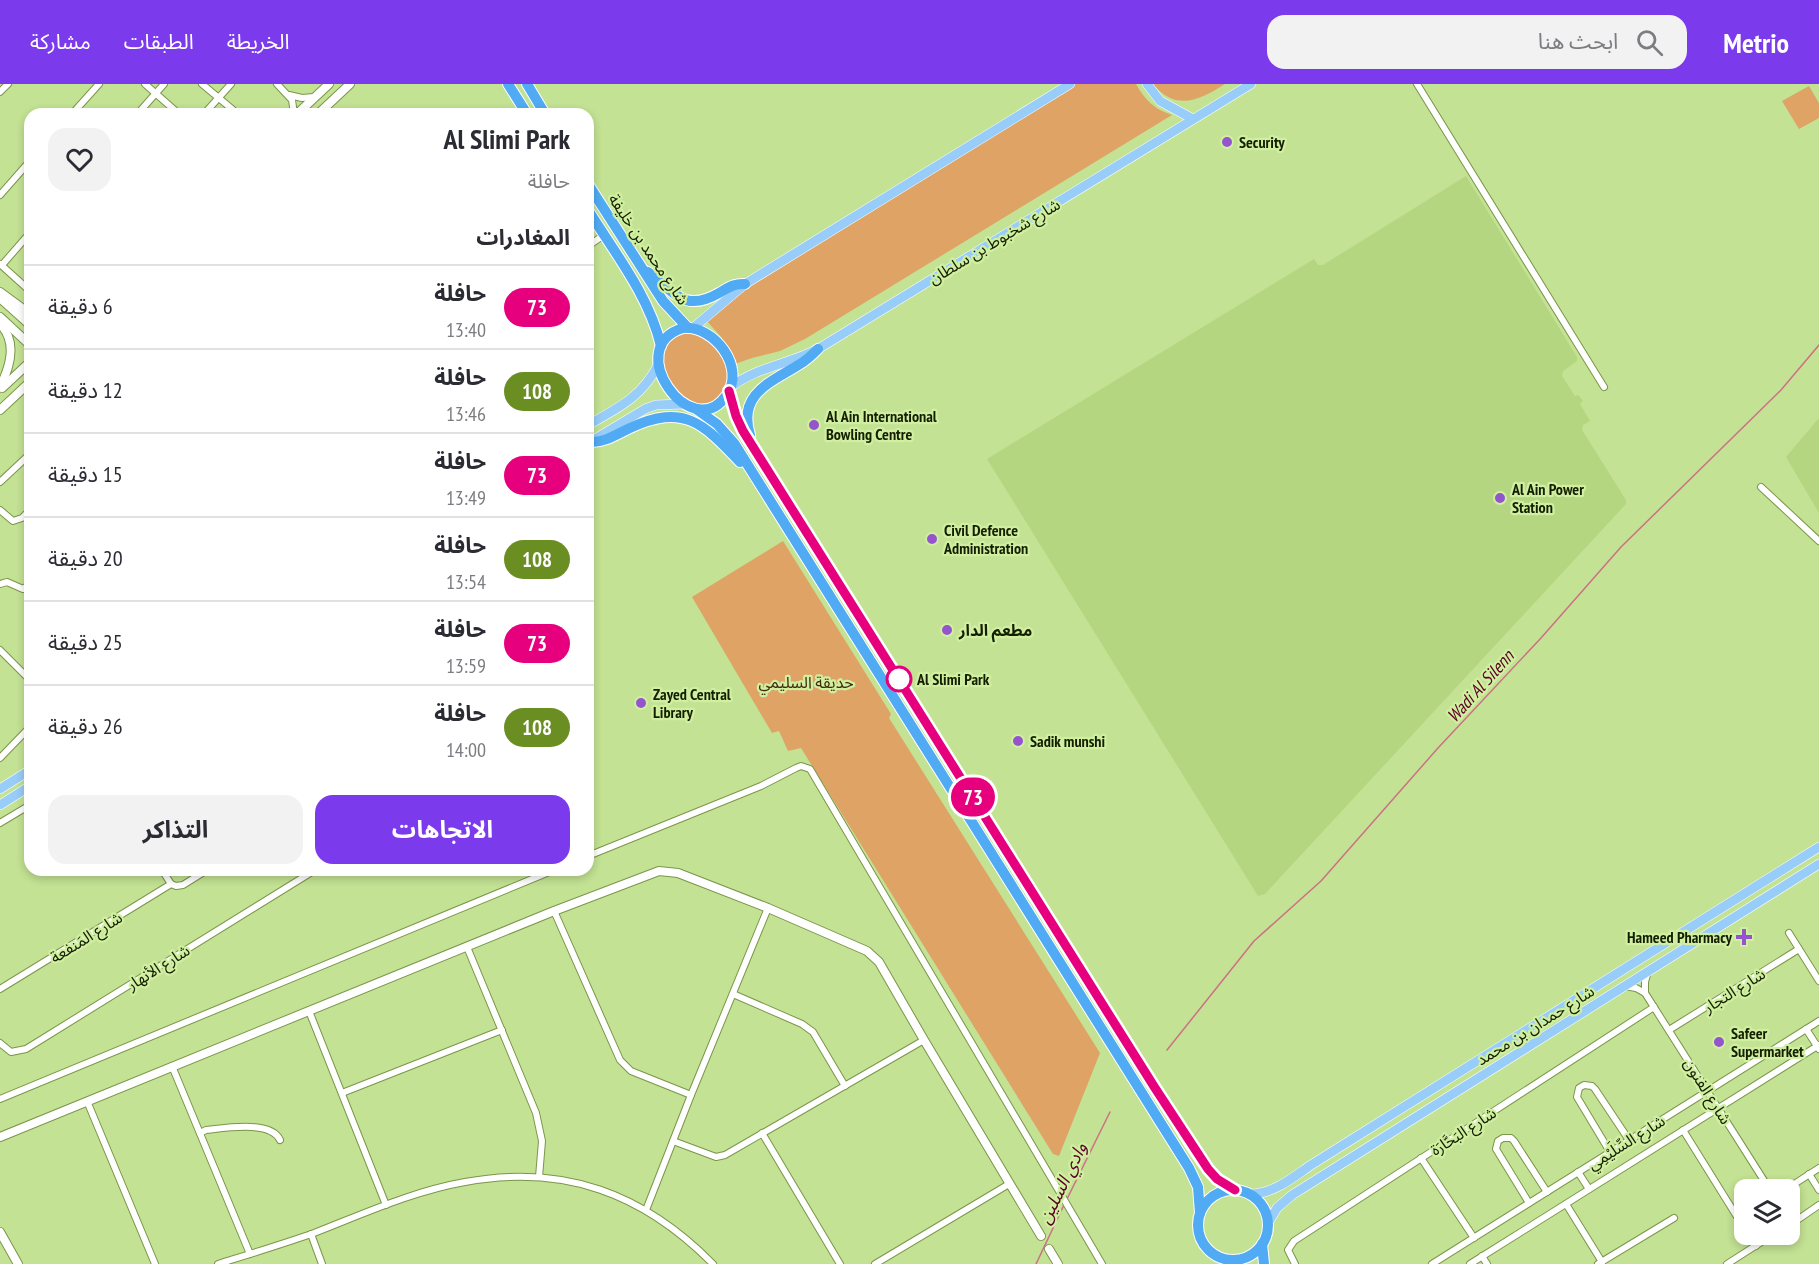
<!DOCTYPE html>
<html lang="ar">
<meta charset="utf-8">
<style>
body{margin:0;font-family:"PT Sans Narrow","Noto Sans Arabic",sans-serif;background:#f2f2f3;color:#2b2b33;direction:rtl;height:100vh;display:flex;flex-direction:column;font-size:22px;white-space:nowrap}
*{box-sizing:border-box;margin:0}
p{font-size:20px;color:#7c7c81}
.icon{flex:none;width:33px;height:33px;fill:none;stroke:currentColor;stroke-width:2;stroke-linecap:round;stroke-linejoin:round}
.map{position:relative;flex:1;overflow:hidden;direction:ltr}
.drawer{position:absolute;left:24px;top:24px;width:570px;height:768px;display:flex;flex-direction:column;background:#fff;border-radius:18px;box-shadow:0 3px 9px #0003;direction:rtl}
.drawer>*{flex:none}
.badge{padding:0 12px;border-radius:20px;font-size:21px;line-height:39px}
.controls{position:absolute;left:1734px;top:1095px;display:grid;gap:12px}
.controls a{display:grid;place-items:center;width:66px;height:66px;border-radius:12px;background:#fff;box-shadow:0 3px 9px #0003;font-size:30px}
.map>.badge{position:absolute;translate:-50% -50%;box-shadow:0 0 0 3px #fff}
h2{padding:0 24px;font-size:22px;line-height:54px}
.round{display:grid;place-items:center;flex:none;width:63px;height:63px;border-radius:18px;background:#f2f2f3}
.summary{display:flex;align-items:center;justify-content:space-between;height:102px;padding:0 24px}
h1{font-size:28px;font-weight:700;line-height:45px}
.action{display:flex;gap:12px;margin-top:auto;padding:12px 24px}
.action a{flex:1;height:69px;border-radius:18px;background:#7c3aed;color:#fff;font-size:24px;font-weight:700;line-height:69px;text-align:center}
.action a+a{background:#f2f2f3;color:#2b2b33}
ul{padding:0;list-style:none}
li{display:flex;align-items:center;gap:18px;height:84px;padding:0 24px;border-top:2px solid #e1e1e2}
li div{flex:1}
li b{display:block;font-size:22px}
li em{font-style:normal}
li .badge{min-width:66px;font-weight:700;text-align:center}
header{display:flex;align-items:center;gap:36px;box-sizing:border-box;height:84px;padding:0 30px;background:#7c3aed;color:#fff}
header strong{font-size:28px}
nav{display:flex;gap:33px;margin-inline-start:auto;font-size:21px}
.search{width:420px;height:54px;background:#f2f2f3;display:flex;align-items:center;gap:15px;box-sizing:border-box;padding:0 21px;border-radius:18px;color:#7c7c81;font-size:22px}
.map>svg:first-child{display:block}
.built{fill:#b5d680}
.green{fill:#dfa365}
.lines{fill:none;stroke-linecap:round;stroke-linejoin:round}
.stream{stroke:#cc7086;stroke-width:1.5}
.street-casing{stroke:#7a964a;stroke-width:8}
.secondary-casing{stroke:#7a964a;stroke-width:10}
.primary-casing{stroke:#fff;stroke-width:10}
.highway-casing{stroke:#fff;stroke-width:12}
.street{stroke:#fff;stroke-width:6}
.secondary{stroke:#fff;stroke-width:8}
.primary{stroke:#97cdf8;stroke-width:9}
.highway{stroke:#51abf4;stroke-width:10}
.line-casing{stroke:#fff;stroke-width:14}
.line{stroke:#e6007e;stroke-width:9}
.poi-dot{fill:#9455cc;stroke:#d0efa0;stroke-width:2}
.stop-dot{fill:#fff;stroke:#e6007e;stroke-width:3}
.labels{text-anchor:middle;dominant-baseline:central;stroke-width:4.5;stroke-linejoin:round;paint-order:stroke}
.poi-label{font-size:16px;font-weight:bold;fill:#141f01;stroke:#d0efa0;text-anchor:start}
.street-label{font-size:16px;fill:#141f01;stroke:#d0efa0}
.stop-label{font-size:16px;font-weight:bold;fill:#141f01;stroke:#d0efa0;text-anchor:start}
.park-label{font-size:16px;fill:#432809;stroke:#d0efa0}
.water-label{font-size:18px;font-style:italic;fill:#5a0225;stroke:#d0efa0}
</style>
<header>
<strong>Metrio</strong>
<div class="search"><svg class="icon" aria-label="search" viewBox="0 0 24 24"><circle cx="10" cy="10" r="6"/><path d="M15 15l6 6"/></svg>ابحث هنا</div>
<nav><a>الخريطة</a><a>الطبقات</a><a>مشاركة</a></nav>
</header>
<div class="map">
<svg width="1819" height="1180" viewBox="0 0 1819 1180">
<rect width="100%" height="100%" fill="#c3e293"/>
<!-- built -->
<g class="built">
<polygon points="1466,92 1577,273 1577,277 1563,287 1562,292 1575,312 1578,311 1583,317 1580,320 1590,337 1583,341 1582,346 1626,416 1626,420 1265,810 1258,812 987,375 1314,175 1318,181 1323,181"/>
<polygon points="1819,334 1819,429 1786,373"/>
</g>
<!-- green -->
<g class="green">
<path d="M 1076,0 L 1136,0 C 1145,16 1154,25 1172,31 L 805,255 L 780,267 L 752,274 L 735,280 L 722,254 L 705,235 L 741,203 Z"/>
<path d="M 1153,0 L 1225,0 C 1200,16 1176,28 1153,0 Z"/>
<polygon points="1809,2 1819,19 1819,34 1799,45 1782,17"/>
<path d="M 687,247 C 693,249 703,251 709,255 C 712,257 715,263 717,266 C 745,301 709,339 679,309 C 671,302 665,291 664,281 C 662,257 667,258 687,247 Z"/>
<polygon points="783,457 891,630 889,634 1100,969 1059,1072 1053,1070 801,664 788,667 779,647 772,649 692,513"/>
</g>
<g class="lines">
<!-- stream -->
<g class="stream">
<polyline points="1167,966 1254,857 1321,797 1438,664 1541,554 1621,463 1781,306 1819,261"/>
<polyline points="1066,1117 1110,1028"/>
<polyline points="1036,1180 1064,1121"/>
</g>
<defs>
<g id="street">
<polyline points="145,0 179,30"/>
<polyline points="202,0 238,30"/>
<polyline points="277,0 292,16 294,30"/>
<polyline points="1417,0 1604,303"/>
<polyline points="0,8 8,0"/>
<polyline points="289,11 302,14 314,13"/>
<polyline points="141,26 164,0"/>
<polyline points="72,30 99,0"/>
<polyline points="204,30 231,0"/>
<polyline points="0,111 30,77"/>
<polyline points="588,162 604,151"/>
<polyline points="0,180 30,207"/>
<polyline points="2,181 30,149"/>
<polyline points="0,398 30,370"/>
<polyline points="1761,403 1819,457"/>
<polyline points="0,426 13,437 22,434 30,426"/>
<polyline points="0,500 7,498 23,505 30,500"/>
<polyline points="0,566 30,596"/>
<polyline points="0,674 30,643"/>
<polyline points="0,739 30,721"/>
<polyline points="588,772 761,702 796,684 801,682 810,685 1102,1180"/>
<polyline points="162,786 171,800 176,802 183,801 207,786"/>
<polyline points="554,827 620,976 631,987 691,1011"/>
<polyline points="1789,849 1819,897"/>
<polyline points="467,863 536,1029 542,1057 539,1093"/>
<polyline points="1625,902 1636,904 1645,909 1770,1106"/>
<polyline points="0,905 171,800"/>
<polyline points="1645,909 1645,898 1648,887"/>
<polyline points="733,910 802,940 813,948 845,1002"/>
<polyline points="309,927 386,1121"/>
<polyline points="1806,945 1819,965"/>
<polyline points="1669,946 1799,865"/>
<polyline points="0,959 11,968 26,965 315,786"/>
<polyline points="172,982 250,1170"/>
<polyline points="342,1009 502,946"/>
<polyline points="0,1015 554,786"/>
<polyline points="87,1017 155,1180"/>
<polyline points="1683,1046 1744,1144"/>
<path d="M 200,1049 L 206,1046 C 225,1044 271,1036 280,1056"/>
<polyline points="762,1049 840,1180"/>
<polyline points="673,1057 716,1073 725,1071 924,956"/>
<polyline points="1610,1068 1577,1013 1579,1004 1584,1001 1592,1002 1595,1005 1629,1056"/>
<polyline points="1421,1074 1474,1154"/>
<polyline points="1578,1088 1589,1105"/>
<polyline points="1809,1090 1819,1106"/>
<polyline points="1785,1106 1819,1084"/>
<polyline points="1529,1119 1496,1065 1498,1057 1503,1054 1511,1054 1514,1057 1547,1108"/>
<polyline points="1566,1120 1602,1178"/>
<polyline points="646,1126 691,1011 768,824"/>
<polyline points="1790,1141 1819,1121"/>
<polyline points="311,1150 322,1180"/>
<polyline points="1749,1150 1756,1162"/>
<polyline points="1482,1172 1487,1180"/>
<path d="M 218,1180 C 250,1170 283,1160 314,1149 C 363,1130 413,1107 465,1098 C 564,1080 643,1109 713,1180"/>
<polyline points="875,1180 1009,1100"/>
<polyline points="1295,1180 1288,1166 1294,1157 1654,923"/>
<polyline points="1432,1180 1819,937"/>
<polyline points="1470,1180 1819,961"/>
<polyline points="1598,1180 1674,1134"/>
<polyline points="1727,1180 1774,1150"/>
</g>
<g id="secondary">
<polyline points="297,30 329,0"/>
<polyline points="318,30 350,0"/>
<polyline points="0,208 30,230"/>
<polyline points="0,214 30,241"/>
<polyline points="0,233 30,261"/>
<path d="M 0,240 C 18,258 10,283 0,303"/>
<polyline points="2,304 30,278"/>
<polyline points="0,326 30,298"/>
<polyline points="0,1053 554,827 659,787 678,789 768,824 867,867 879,878 924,956 1041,1152"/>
<polyline points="0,1148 18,1180"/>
<polyline points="1049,1165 1058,1180"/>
</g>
<g id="primary">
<polyline points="1147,0 1160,17 1193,35"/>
<polyline points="693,244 745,200 1070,0"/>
<path d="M 731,303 C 756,283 790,280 818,265 L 1251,0"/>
<path d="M 588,341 C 618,324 642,313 658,281"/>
<polyline points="590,358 645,325 656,321 684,320"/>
<polyline points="0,705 30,686"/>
<polyline points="0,721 30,702"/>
<path d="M 1249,1110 C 1274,1110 1292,1094 1311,1081 L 1819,763"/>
<polyline points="1268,1139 1277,1124 1292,1111 1819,780"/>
</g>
<g id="highway">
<polyline points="508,0 527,30"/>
<polyline points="527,0 545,30"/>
<polyline points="588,100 663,217 688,244"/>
<path d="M 588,126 C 615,169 649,212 661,262"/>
<path d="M 648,188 C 673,206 683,230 719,209 C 728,204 734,199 745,200"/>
<path d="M 683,244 C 714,241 747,284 726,312 C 691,361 621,263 683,244 Z"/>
<path d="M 729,307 L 736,332 L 743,347 L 1166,1022 C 1186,1051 1202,1090 1235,1106"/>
<polyline points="696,325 717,340 734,359 1189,1084 1198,1103 1200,1129"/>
<path d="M 750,351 C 737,309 772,298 800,280 C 807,276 813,270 818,265"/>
<path d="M 590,358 C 604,359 617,350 630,344 C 684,319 703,339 740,378"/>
<circle cx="1233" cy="1141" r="35"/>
<polyline points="1262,1160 1264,1180"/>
</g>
</defs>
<!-- street casing -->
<use href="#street" class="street-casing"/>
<!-- secondary casing -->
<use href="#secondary" class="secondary-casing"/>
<!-- primary casing -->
<use href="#primary" class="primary-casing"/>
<!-- highway casing -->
<use href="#highway" class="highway-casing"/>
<!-- street -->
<use href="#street" class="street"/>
<!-- secondary -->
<use href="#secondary" class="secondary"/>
<!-- primary -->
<use href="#primary" class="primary"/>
<!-- highway -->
<use href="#highway" class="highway"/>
</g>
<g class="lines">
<defs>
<polyline id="line" points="729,307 736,332 743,347 1155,1004 1208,1085 1217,1095 1235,1106"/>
</defs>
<!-- line casing -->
<use href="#line" class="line-casing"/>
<!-- line -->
<use href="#line" class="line"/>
</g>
<!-- markers -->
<g class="poi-dot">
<circle cx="1227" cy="58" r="6"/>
<circle cx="814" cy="341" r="6"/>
<circle cx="1500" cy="414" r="6"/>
<circle cx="932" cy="455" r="6"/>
<circle cx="947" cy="546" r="6"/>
<circle cx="641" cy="619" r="6"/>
<circle cx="1018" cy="657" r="6"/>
<path d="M1741 844h6v6h6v6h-6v6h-6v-6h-6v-6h6z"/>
<circle cx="1719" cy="958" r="6"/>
</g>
<circle class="stop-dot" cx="899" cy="595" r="12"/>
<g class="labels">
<!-- poi labels -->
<g class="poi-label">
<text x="1239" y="58">Security</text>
<text x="826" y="332">Al Ain International<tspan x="826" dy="18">Bowling Centre</tspan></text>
<text x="1512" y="405">Al Ain Power<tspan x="1512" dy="18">Station</tspan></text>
<text x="944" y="446">Civil Defence<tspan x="944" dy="18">Administration</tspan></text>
<text x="959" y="546">مطعم الدار</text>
<text x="653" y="610">Zayed Central<tspan x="653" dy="18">Library</tspan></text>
<text x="1030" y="657">Sadik munshi</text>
<text x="1732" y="853" text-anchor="end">Hameed Pharmacy</text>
<text x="1731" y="949">Safeer<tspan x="1731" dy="18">Supermarket</tspan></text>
</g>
<!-- street labels -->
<g class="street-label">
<text transform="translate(994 157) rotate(-31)">شارع شخبوط بن سلطان</text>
<text transform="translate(649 165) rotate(56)">شارع محمد بن خليفة</text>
<text transform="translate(86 853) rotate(-32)">شارع المَنفعة</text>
<text transform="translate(158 883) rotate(-32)">شارع الأنهار</text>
<text transform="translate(1734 906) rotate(-32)">شارع التجار</text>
<text transform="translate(1535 941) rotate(-32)">شارع حمدان بن محمد</text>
<text transform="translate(1708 1007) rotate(58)">شارع الفنون</text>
<text transform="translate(1463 1047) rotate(-33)">شارع البَحَّارَة</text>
<text transform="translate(1626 1058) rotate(-32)">شارع السِّلَيْمِي</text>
</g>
<!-- stop labels -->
<g class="stop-label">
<text x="917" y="595">Al Slimi Park</text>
</g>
<!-- park labels -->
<g class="park-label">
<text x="806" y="598">حديقة السليمي</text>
</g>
<!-- water labels -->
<g class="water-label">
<text transform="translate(1480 602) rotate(-48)">Wadi Al Silenn</text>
<text transform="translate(1062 1099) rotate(-64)">وادي السلين</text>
</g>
</g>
</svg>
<div class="controls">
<a><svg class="icon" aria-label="layers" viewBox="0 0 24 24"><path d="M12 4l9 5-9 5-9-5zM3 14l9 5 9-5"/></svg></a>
</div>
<b class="badge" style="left:973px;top:713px;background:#e6007e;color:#fff">73</b>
<section class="drawer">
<div class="summary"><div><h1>Al Slimi Park</h1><p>حافلة</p></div><a class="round"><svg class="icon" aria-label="heart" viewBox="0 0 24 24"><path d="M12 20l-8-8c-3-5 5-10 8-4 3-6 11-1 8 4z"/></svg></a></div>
<h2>المغادرات</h2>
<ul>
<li><span class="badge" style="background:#e6007e;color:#fff">73</span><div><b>حافلة</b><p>13:40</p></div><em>6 دقيقة</em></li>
<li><span class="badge" style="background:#6b8e23;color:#fff">108</span><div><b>حافلة</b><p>13:46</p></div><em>12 دقيقة</em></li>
<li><span class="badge" style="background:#e6007e;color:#fff">73</span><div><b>حافلة</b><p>13:49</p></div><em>15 دقيقة</em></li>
<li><span class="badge" style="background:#6b8e23;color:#fff">108</span><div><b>حافلة</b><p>13:54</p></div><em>20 دقيقة</em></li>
<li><span class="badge" style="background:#e6007e;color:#fff">73</span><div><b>حافلة</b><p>13:59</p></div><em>25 دقيقة</em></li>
<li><span class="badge" style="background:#6b8e23;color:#fff">108</span><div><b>حافلة</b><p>14:00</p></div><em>26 دقيقة</em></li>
</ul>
<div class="action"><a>الاتجاهات</a><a>التذاكر</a></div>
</section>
</div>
